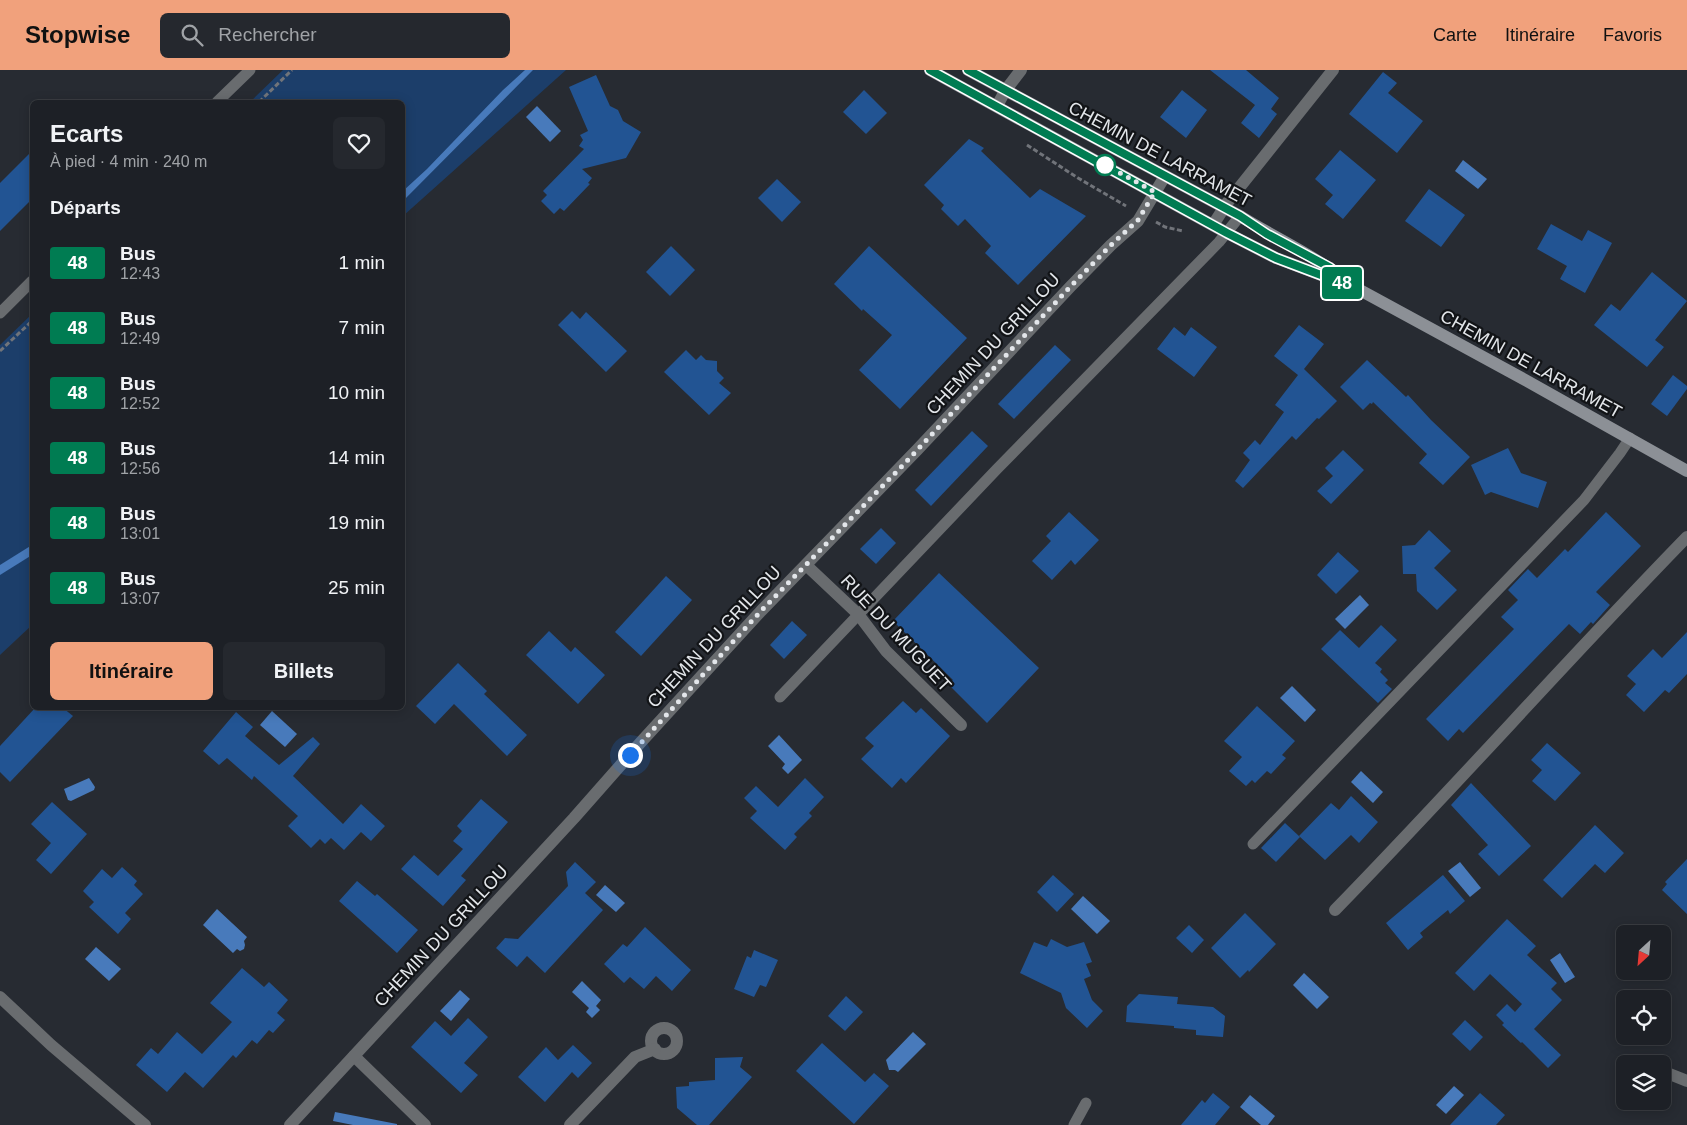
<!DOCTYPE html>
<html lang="fr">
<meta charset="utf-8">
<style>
body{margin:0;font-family:Helvetica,sans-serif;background:#25282e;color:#f1f3f6;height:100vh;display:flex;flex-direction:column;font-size:19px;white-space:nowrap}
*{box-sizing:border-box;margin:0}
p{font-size:16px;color:#a0a3a7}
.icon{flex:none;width:28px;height:28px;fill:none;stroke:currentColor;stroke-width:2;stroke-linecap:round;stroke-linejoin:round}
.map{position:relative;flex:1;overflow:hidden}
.details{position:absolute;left:30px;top:30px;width:375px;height:610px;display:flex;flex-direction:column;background:#1d2026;border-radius:8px;box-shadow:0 2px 12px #0003,0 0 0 1px #3b3e43}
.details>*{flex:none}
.badge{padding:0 10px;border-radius:4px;font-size:18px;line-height:32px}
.needle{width:32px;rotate:206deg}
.controls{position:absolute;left:1616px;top:855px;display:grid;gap:10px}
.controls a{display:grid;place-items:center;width:55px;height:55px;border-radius:8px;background:#1d2026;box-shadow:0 2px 12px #0003,0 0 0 1px #3b3e43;font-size:25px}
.you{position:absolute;width:25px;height:25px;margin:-12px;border:4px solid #fff;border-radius:50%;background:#1a73e8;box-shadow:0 0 0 8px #1a73e833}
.map>.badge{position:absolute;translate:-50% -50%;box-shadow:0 0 0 2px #fff}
h2{padding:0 20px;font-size:19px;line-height:45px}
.round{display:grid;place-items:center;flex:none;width:52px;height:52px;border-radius:8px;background:#25282e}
.summary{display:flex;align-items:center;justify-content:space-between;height:85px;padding:0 20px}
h1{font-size:24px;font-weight:700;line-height:38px}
.primary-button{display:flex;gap:10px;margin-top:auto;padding:10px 20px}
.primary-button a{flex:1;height:58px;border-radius:8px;background:#f1a17c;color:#111;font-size:20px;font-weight:700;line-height:58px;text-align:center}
.primary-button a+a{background:#25282e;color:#f1f3f6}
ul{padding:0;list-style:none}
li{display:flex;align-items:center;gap:15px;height:65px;padding:0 20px}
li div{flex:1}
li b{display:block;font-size:19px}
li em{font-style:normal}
li .badge{min-width:55px;font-weight:700;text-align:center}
header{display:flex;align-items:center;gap:30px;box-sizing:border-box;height:70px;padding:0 25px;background:#f1a17c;color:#111}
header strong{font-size:24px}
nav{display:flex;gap:28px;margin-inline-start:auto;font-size:18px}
.search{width:350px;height:45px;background:#25282e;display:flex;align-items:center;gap:12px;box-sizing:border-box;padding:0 18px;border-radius:8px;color:#a0a3a7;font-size:19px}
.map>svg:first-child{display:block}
.green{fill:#1c3e6a}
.water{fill:#487abb}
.building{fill:#225493}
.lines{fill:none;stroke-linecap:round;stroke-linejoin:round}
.path{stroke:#71747a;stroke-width:3;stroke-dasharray:5 2.5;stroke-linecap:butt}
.lane{stroke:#696c6f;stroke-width:11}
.street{stroke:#696c6f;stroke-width:12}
.secondary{stroke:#8c9096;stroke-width:12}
.line-casing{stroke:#fff;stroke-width:11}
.line{stroke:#007c52;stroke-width:8}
.walk{stroke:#e3e6ea;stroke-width:5;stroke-dasharray:0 9}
.stop-dot{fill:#fff;stroke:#007c52;stroke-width:2.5}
.labels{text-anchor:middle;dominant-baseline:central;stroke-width:4.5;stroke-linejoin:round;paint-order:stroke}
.street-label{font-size:18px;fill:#e3e6ea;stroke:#121417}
</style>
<header>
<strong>Stopwise</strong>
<div class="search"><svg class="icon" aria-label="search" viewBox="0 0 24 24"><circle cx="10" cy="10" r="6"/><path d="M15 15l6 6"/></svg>Rechercher</div>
<nav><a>Carte</a><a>Itinéraire</a><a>Favoris</a></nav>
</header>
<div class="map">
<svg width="1687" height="1055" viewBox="0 0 1687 1055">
<rect width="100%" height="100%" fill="#272b32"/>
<!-- green -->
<g class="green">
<polygon points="283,0 566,0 403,146 402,32 250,32"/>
<polygon points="32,244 32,555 0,585 0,275"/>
</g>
<!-- water -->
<g class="water">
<polygon points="525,0 533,0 403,131 403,121 427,99 503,20"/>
<polygon points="537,36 561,61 550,72 526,47"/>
<polygon points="1463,90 1487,109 1478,119 1455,101"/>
<polygon points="32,475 32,485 0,505 0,495"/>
<polygon points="1360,525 1369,535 1345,559 1335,549"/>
<polygon points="1292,616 1316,640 1305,652 1280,628"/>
<polygon points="272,641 297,664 285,677 260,655"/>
<polygon points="779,665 802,690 788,704 782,698 785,694 768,676"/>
<polygon points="1361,701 1383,722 1373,733 1351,712"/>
<polygon points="89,708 95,717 94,720 71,731 68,730 64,719"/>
<polygon points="1460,792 1481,818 1470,827 1448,801"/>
<polygon points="605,815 625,833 616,842 596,825"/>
<polygon points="1083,826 1110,851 1097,864 1071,839"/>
<polygon points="217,839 247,867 244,871 245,875 244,879 240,881 237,879 233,883 203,855"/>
<polygon points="96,877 121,899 109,911 85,889"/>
<polygon points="1560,883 1575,907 1565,913 1550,890"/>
<polygon points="1304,903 1329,927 1317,939 1293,915"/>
<polygon points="582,911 601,930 596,936 600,940 592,948 586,942 589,938 572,922"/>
<polygon points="460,920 470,929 451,951 440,941"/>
<polygon points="913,962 926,974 898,1002 895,1000 889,1000 886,990"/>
<polygon points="1454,1016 1464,1025 1446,1044 1436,1035"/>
<polygon points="1250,1025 1275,1046 1268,1055 1261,1055 1240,1037"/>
<polygon points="335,1042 397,1054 397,1055 353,1055 333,1051"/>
</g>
<!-- building -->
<g class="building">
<polygon points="1210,0 1246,0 1279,28 1271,39 1277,44 1259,68 1241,53 1255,35"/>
<polygon points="1383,2 1397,13 1388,23 1423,51 1397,83 1349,44"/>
<polygon points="596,5 610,36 618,40 623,51 641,62 626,88 582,99 592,108 588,113 590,114 564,141 560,138 554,144 541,131 547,125 543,121 584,79 579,76 583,70 580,65 588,61 569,17"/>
<polygon points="864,20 887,43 866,64 843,42"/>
<polygon points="1182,20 1207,40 1186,68 1160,47"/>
<polygon points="969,69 984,78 981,81 1030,128 1040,119 1086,146 1018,215 985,183 991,176 965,149 958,156 941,139 944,135 924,115"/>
<polygon points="1340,80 1376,110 1343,149 1325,134 1333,125 1315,109"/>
<polygon points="32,81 32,129 0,161 0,113"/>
<polygon points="777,109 801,132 782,152 758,128"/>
<polygon points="1429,119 1465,145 1441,177 1405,151"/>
<polygon points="1551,154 1582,171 1588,160 1612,173 1585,223 1560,209 1567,196 1537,179"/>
<polygon points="671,176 695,200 670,226 646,202"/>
<polygon points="869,176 967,268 900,339 859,300 892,265 863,239 862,241 834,214"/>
<polygon points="1652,202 1687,231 1655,270 1664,277 1647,297 1594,255 1611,234 1620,241"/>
<polygon points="572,241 580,249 586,242 627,281 606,302 558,255"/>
<polygon points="1299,255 1324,274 1304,299 1337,331 1319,349 1317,348 1296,370 1292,366 1243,418 1235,411 1250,390 1243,383 1255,370 1260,375 1284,342 1275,335 1298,305 1274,286"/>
<polygon points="1174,257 1185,266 1191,257 1217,277 1194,307 1157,279"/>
<polygon points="1055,275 1071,290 1014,349 998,334"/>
<polygon points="686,280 696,290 701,285 706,290 717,291 717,301 724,308 719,313 731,323 709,345 664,302"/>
<polygon points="1367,290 1406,327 1408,325 1431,350 1470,387 1443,415 1419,393 1427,384 1373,332 1372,334 1370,333 1363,340 1340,317"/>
<polygon points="1673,305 1687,316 1687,319 1667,346 1651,334"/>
<polygon points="972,361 988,376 931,436 915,420"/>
<polygon points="1508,378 1521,403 1547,412 1538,438 1491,422 1485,425 1471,395"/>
<polygon points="1343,380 1364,400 1331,434 1317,421 1333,406 1325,398"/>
<polygon points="1069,442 1099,470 1075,495 1071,490 1052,510 1032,491 1051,471 1046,466"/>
<polygon points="1606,442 1641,476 1596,522 1610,535 1593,554 1591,552 1580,564 1569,554 1463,663 1459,659 1448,671 1426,649 1514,559 1501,547 1518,530 1508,520 1528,499 1537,508 1565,479 1568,482"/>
<polygon points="881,458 896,473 876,494 860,479"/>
<polygon points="1429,460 1451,481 1434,498 1457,520 1437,540 1417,521 1416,504 1403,504 1402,476 1415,475"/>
<polygon points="1338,482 1359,501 1336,524 1317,505"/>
<polygon points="939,503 1039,598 987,653 948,614 953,610 893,551"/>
<polygon points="666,506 692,530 641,586 615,562"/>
<polygon points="792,551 807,565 784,589 770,575"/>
<polygon points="1381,555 1397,570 1375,593 1382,599 1380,602 1388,610 1385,613 1392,619 1378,633 1321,579 1340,560 1359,578"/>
<polygon points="549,561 571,582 575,577 605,605 578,634 526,585"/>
<polygon points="1687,562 1687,604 1669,623 1665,620 1644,642 1626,625 1636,614 1627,606 1653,579 1662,588"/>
<polygon points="458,593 487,621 484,624 527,665 507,686 454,634 435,654 416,636"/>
<polygon points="903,631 916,643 921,638 950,666 906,713 901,708 892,718 861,689 874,676 865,668"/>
<polygon points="1257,636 1295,671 1282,685 1286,688 1271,704 1267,701 1255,713 1252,710 1246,716 1229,701 1242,687 1224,671"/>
<polygon points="35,638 63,638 73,646 10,712 0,702 0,676"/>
<polygon points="236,642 253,657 245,666 279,695 313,667 320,674 293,706 343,754 361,734 385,756 371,771 361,762 344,780 331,768 325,774 320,769 311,778 288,756 298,746 254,706 252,710 227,688 219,695 203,681"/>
<polygon points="1547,673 1581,703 1555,731 1532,711 1542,700 1531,690"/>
<polygon points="805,708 824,727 809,743 812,746 794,764 797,767 785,780 750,748 757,741 744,728 756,716 778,737"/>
<polygon points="1471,713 1531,776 1499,806 1478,784 1488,775 1451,735"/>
<polygon points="1351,726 1378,752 1359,773 1351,765 1325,790 1299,766 1331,733 1339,740"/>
<polygon points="481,729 508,752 461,806 466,810 443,836 401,799 414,785 438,806 463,779 453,771 462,761 457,756"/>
<polygon points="52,732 87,764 51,804 36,790 51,773 31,754"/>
<polygon points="1285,753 1300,767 1276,792 1261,778"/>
<polygon points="1595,755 1624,783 1605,803 1595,794 1562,828 1543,810"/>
<polygon points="1687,789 1687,844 1662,820 1667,814 1665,812"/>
<polygon points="575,792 596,812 585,823 603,840 545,903 527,886 517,897 496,878 505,868 518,869 568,816 566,802"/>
<polygon points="122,797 137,811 134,815 143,824 125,843 131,849 118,864 89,837 94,832 83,821 102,799 112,808"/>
<polygon points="1053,805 1074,824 1057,842 1037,822"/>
<polygon points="1443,805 1465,831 1450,844 1448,840 1420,863 1423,867 1408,880 1386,853"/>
<polygon points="357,811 375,826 377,824 418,860 397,883 339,831"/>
<polygon points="1245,843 1276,874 1249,902 1248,900 1240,908 1211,878"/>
<polygon points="1507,849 1536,876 1527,885 1557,913 1551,919 1562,930 1534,959 1561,985 1548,998 1522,972 1521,973 1502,955 1504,953 1496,945 1507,934 1515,942 1522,934 1490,904 1474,921 1455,903"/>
<polygon points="1189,855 1204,870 1192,883 1176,868"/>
<polygon points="645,857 691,900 672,921 656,906 644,919 630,907 624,913 604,894 623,874 627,877"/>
<polygon points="1051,869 1067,877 1084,872 1092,892 1086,894 1091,906 1084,909 1092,930 1103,941 1087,958 1066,938 1061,923 1020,903 1034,872 1047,877"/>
<polygon points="754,880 778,890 766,917 760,915 754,927 734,919 747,886 751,888"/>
<polygon points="242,898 264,917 269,912 288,930 277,943 285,950 273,963 269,960 257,974 252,970 236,988 233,985 203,1018 185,1002 167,1022 136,995 151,978 158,984 177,962 202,984 232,952 210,933"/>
<polygon points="1139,924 1178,927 1177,934 1213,937 1225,946 1223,967 1196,965 1196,960 1174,958 1174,956 1126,952 1127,936"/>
<polygon points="846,926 863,942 845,961 828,946"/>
<polygon points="468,948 488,967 464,993 478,1005 461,1023 411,977 435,951 451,966"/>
<polygon points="1465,950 1483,967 1470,981 1452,964"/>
<polygon points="822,973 865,1012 874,1003 889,1016 854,1054 796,1001"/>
<polygon points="573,975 592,993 578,1008 572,1002 545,1032 518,1007 546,977 558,990"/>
<polygon points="743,987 740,997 752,1007 709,1055 697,1055 677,1038 676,1017 689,1016 689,1012 715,1010 715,988"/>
<polygon points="1213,1023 1230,1037 1215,1055 1181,1055 1202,1030 1205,1033"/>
<polygon points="1480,1023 1505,1045 1496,1055 1450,1055"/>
</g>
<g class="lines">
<!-- path -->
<g class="path">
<polyline points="259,32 292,0"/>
<polyline points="1027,75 1078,108 1126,136"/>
<polyline points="1156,152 1165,157 1183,161"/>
<polyline points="0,281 32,251"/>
</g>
<!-- lane -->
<g class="lane">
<polyline points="217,32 250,0"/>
<polyline points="0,243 32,211"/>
<polyline points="780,627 997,399 1219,172 1240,146"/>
<polyline points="1253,774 1584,430 1620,383 1630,368"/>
<polyline points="1074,1055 1086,1033"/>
</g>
<!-- street -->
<g class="street">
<polyline points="997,36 1005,21 1021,0"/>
<polyline points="1213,155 1227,133 1333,0"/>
<polyline points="806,495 858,544 886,581 961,655"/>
<path d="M 1335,840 C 1455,717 1568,589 1687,467"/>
<polyline points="0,927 51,975 145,1055"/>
<circle cx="664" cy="971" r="13"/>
<polyline points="354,986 425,1055"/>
<polyline points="1662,1001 1687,1011"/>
<polyline points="290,1055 574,748 641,672 761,541 917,380 1071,216 1111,175 1138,151 1165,106"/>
<polyline points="570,1055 635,987 655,979"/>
</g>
<!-- secondary -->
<g class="secondary">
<polyline points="930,0 1227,163 1276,188 1358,219 1527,311 1687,401"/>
<path d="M 968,0 L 1240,146 C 1275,168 1313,185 1346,210"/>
</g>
</g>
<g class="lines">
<defs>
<polyline id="line" points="930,0 1227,163 1276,188 1358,219 1329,197 1267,164 1240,146 968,0"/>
</defs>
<!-- line casing -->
<use href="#line" class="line-casing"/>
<!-- line -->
<use href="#line" class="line"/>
<!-- walk -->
<polyline class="walk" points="630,685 761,541 905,393 1071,216 1111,175 1138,150 1155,122 1105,95"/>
</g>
<!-- markers -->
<circle class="stop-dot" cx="1105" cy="95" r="10"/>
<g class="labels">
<!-- street labels -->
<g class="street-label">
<text transform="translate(1160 84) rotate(28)">CHEMIN DE LARRAMET</text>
<text transform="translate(993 274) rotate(-47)">CHEMIN DU GRILLOU</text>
<text transform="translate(1531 294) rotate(29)">CHEMIN DE LARRAMET</text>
<text transform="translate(896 563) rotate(47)">RUE DU MUGUET</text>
<text transform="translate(714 567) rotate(-47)">CHEMIN DU GRILLOU</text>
<text transform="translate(441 866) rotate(-47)">CHEMIN DU GRILLOU</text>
</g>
</g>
</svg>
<div class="controls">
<a><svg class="needle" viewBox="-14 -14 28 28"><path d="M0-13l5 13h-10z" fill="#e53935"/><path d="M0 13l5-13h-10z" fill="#a0a3a7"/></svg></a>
<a><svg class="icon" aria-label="locate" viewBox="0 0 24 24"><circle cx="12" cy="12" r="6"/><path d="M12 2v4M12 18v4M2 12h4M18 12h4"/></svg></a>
<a><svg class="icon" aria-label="layers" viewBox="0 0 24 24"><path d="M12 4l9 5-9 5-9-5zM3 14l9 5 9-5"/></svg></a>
</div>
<div class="you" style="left:630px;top:685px"></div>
<b class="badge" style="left:1342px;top:213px;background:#007c52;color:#fff">48</b>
<section class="details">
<div class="summary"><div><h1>Ecarts</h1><p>À pied · 4 min · 240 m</p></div><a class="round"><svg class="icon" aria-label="heart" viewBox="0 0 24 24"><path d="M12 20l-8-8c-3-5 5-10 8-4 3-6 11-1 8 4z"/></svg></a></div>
<h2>Départs</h2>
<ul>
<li><span class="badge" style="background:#007c52;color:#fff">48</span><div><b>Bus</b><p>12:43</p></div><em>1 min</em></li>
<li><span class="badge" style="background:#007c52;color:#fff">48</span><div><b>Bus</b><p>12:49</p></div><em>7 min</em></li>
<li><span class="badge" style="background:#007c52;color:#fff">48</span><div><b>Bus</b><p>12:52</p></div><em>10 min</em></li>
<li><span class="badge" style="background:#007c52;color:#fff">48</span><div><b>Bus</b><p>12:56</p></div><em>14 min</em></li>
<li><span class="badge" style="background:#007c52;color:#fff">48</span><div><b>Bus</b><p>13:01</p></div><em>19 min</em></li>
<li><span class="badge" style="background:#007c52;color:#fff">48</span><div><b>Bus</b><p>13:07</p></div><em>25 min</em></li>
</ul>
<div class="primary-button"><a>Itinéraire</a><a>Billets</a></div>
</section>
</div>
